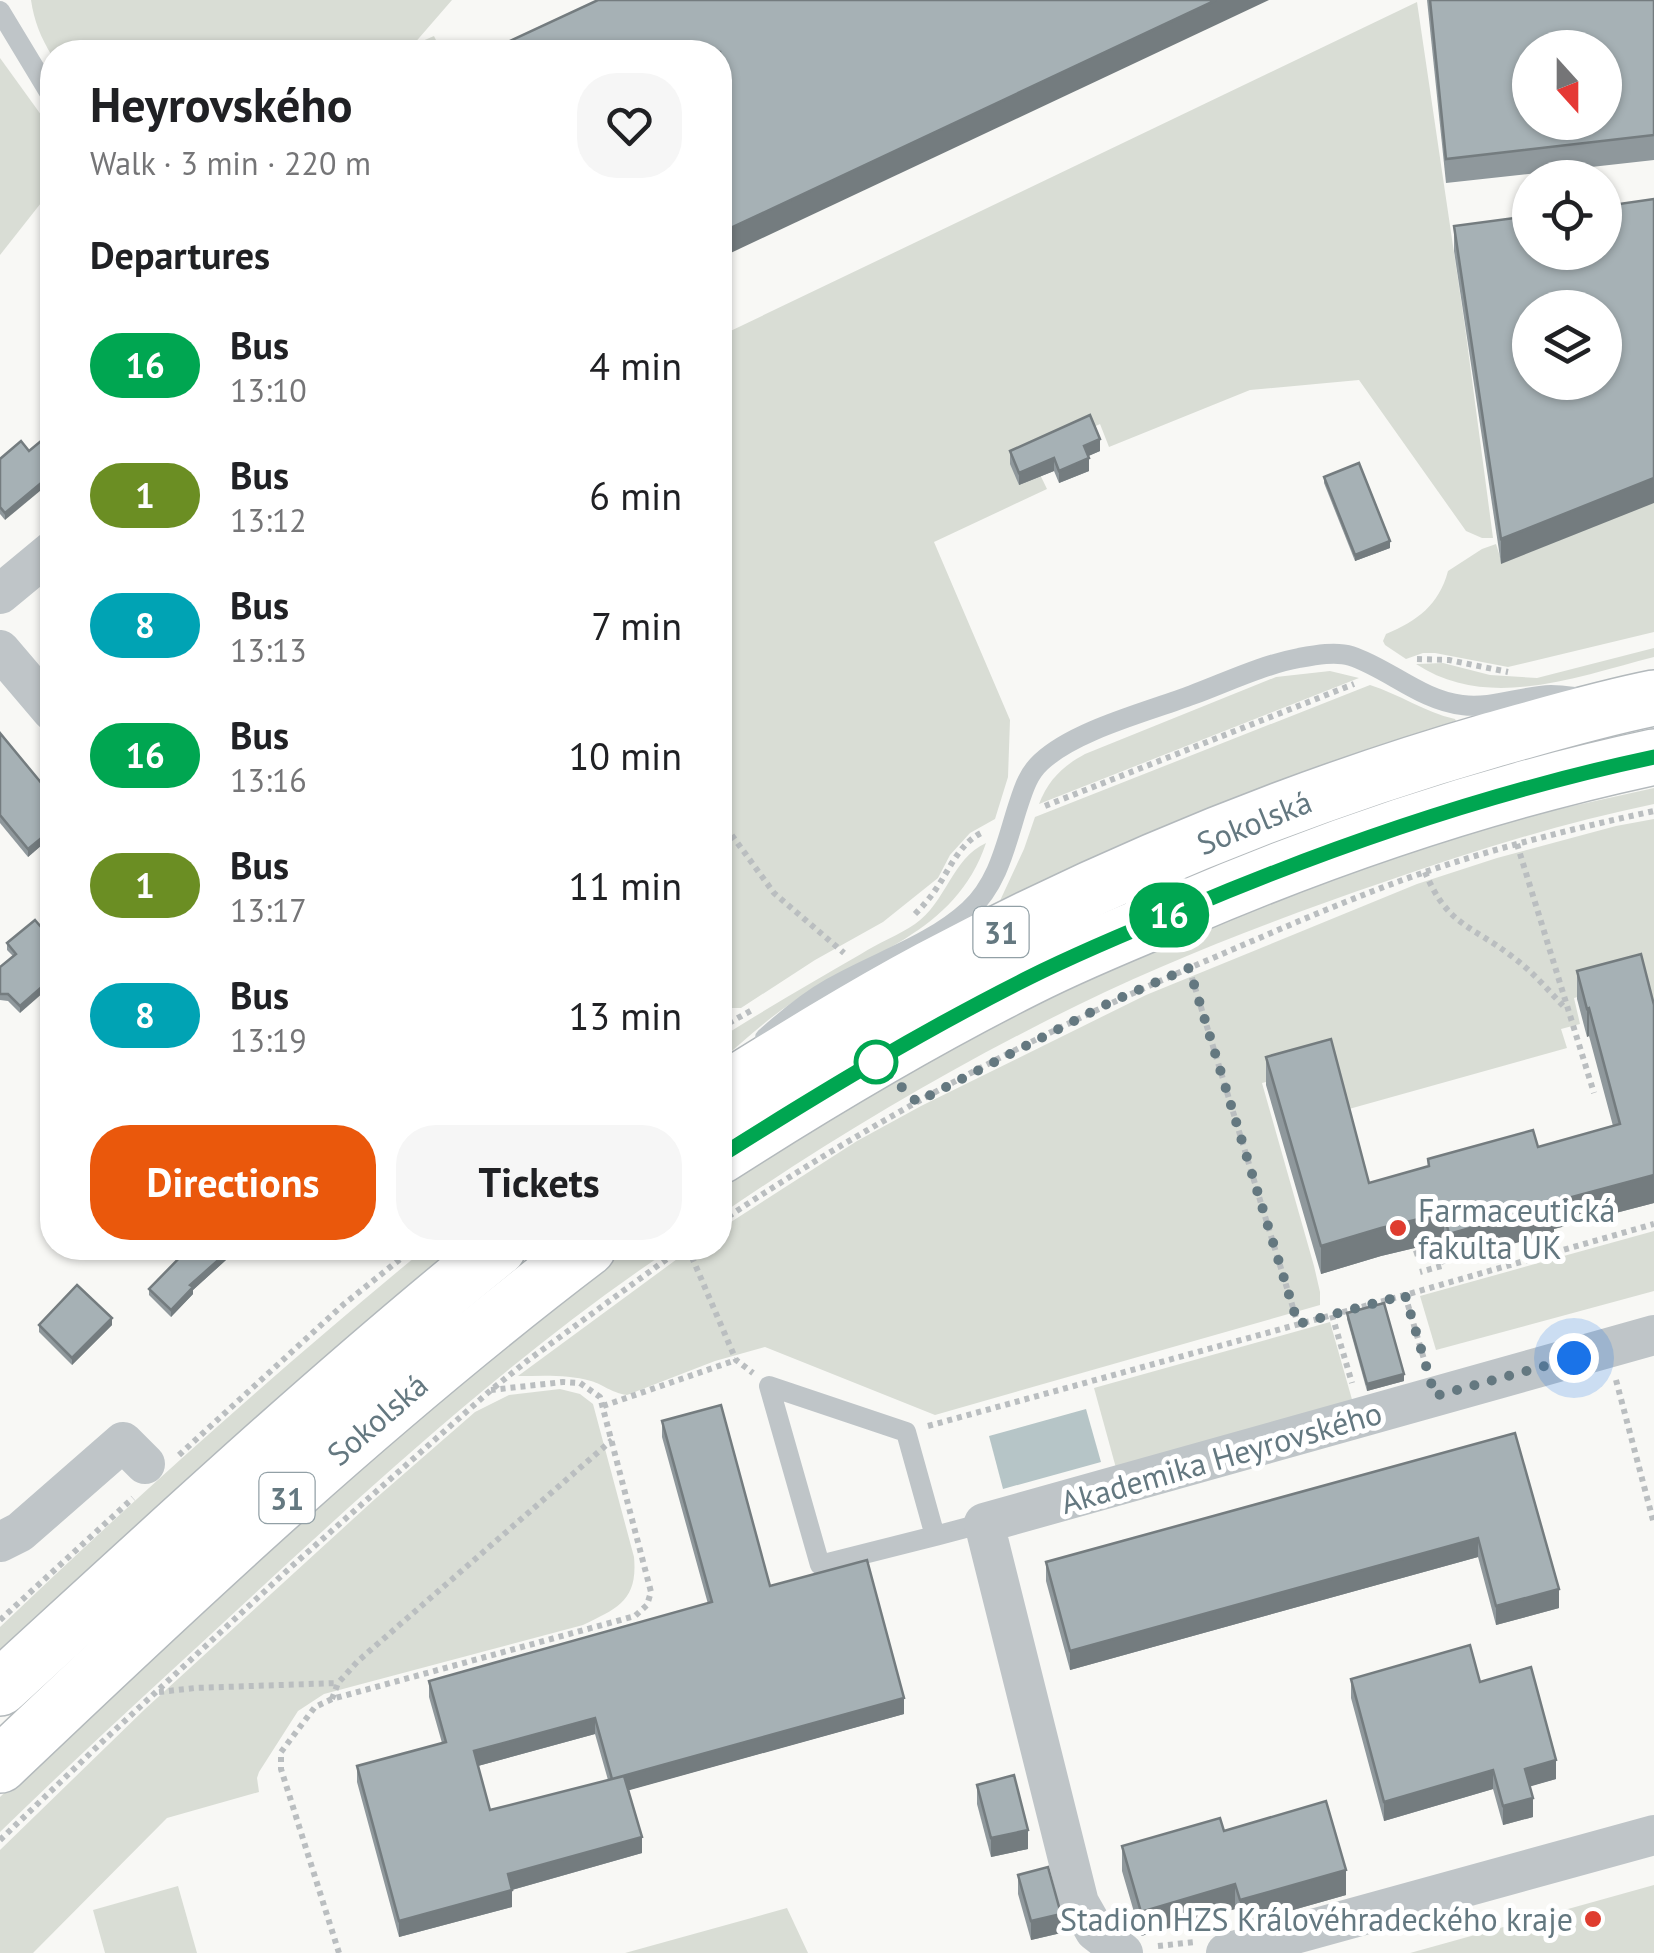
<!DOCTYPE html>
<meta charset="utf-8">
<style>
body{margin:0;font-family:"PT Sans",sans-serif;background:#f6f6f6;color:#202124;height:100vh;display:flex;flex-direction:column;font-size:38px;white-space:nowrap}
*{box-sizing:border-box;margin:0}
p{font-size:32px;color:#757577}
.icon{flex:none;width:55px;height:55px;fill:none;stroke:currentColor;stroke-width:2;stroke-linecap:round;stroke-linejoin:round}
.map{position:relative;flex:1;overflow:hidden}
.side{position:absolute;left:40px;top:40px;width:692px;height:1220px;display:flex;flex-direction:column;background:#fff;border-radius:40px;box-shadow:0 2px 8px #0004}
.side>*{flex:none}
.badge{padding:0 20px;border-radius:32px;font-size:35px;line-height:65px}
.needle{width:65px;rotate:159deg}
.tools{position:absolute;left:1512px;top:30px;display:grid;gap:20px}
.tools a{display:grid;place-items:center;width:110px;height:110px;border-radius:50%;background:#fff;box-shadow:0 2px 8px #0004;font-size:50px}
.you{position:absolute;width:50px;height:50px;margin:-25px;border:8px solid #fff;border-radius:50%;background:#1a73e8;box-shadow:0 0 0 15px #1a73e833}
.map>.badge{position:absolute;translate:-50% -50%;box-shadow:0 0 0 5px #fff}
h2{padding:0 50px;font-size:38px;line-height:90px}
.round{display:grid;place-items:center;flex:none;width:105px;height:105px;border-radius:40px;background:#f6f6f6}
.summary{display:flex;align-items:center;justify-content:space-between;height:170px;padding:0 50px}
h1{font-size:48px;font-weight:700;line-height:75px}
.primary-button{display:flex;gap:20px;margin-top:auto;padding:20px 50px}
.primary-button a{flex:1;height:115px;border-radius:40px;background:#ea580c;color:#fff;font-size:40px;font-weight:700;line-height:115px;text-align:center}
.primary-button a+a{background:#f6f6f6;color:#202124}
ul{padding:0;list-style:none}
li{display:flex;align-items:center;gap:30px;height:130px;padding:0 50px}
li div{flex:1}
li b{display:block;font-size:38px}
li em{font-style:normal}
li .badge{min-width:110px;font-weight:700;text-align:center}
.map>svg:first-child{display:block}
.green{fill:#d9ddd5}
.water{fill:#b6c5c7}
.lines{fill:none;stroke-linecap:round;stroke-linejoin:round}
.primary-casing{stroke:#b3b9bc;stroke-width:58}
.path{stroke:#babec0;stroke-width:6;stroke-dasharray:5 5;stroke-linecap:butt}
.lane{stroke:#bfc5c8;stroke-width:20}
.street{stroke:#bfc5c8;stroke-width:40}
.primary{stroke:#fff;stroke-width:55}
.wall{fill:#8f989c;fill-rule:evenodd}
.shaded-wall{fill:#747c7f}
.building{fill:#a6b1b5;stroke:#747c7f;stroke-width:2.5;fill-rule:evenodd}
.line-casing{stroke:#fff;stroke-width:22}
.line{stroke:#00a651;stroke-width:15}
.walk{stroke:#647880;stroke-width:10;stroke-dasharray:0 18}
.stop-dot{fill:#fff;stroke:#00a651;stroke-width:5}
.poi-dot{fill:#df3c2f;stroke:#fff;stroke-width:4}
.labels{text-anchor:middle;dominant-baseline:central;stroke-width:10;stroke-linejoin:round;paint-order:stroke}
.shield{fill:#fff;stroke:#92a0a6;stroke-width:2.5}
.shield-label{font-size:30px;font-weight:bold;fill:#647880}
.street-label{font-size:32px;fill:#647880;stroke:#fff}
.poi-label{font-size:32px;fill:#647880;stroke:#fff;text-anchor:start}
</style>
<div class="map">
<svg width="1654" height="1953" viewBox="0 0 1654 1953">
<rect width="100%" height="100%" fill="#f8f8f5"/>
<!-- green -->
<g class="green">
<path d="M 31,0 L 452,0 L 413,45 L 434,36 L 442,52 L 52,52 L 52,56 C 41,38 34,21 31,0 Z"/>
<polygon points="1417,2 1465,327 1493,538 1482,538 1466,531 1359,380 1250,390 1109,447 1100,424 1031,456 1047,489 934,542 1010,720 1008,777 995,819 970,833 950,855 938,878 883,922 815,960 741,1008 720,1008 720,336"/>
<polygon points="0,58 52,130 52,189 0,255"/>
<path d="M 1654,502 L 1654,632 L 1508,667 L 1435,653 L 1423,653 L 1406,659 L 1385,645 L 1383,641 L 1386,634 C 1417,621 1439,605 1448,571 L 1482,549 L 1496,544 L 1502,563 Z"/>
<path d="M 1654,648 L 1654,657 C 1578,676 1489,712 1416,664 L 1443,663 L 1490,675 L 1537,678 Z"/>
<path d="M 1330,671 L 1359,678 L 1039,804 C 1048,780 1063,766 1085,754 L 1276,677 Z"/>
<path d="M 1370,685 C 1399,694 1424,712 1455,719 L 1459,727 L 998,905 L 1024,849 L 1035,817 Z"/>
<path d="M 1654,788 L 1654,804 C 1562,823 1473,851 1384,882 C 1267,922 1150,967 1040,1024 C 930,1080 822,1145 720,1215 L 720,1183 L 871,1089 L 1117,962 L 1351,870 L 1491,824 Z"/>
<path d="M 1654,819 L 1654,1020 L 1642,979 L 1574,998 L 1580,1024 L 1561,1029 L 1567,1048 L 1349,1109 L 1336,1064 L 1262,1083 L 1314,1266 L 1320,1292 L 1320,1305 L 935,1415 L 765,1347 L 715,1361 L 627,1395 C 609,1392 605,1385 591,1381 C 567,1374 542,1376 518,1376 L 692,1248 L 720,1248 L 720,1229 L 857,1141 L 921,1106 L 1146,995 L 1417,884 L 1497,858 L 1616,826 Z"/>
<path d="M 986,843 C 956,934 865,954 793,1002 C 767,1019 744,1041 720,1061 L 720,1038 C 766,1009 814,981 861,954 C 878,943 899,935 915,924 C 946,903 952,858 986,843 Z"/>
<polygon points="1654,1231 1654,1291 1436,1350 1420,1296"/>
<path d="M 426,1248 L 463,1248 L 335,1349 L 264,1411 L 0,1656 L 0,1627 C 138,1495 279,1369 426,1248 Z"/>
<path d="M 627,1248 L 672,1248 C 520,1350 384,1474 250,1598 C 167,1675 82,1752 0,1832 L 0,1797 L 141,1664 L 490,1352 Z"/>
<polygon points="1330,1322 1353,1403 1116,1468 1094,1388"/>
<path d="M 560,1389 L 580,1394 L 593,1404 L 634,1557 C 638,1600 618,1608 583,1625 L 324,1694 L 298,1711 L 259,1772 L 257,1778 L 259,1792 L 167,1818 L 33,1953 L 0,1953 L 0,1850 L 145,1709 L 375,1499 L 475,1412 L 509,1395 Z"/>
<polygon points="1654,1885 1654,1953 1410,1953"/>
<polygon points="178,1886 197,1953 105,1953 93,1910"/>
<polygon points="787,1908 808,1953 625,1953"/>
</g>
<!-- water -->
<polygon class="water" points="1086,1409 1101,1462 1003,1489 989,1436"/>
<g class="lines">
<defs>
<g id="primary">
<path d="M 720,1093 C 789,1050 858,1007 929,969 C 1108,874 1298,796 1492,740 C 1546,725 1599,709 1654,698"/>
<path d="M 720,1156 C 820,1092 922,1031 1028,978 C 1077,953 1129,932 1180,911 C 1333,845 1491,792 1654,757"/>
<path d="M 0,1688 C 164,1538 326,1387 498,1248"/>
<path d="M 0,1765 C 189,1585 380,1406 588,1248"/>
</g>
</defs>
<!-- primary casing -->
<use href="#primary" class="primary-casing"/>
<!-- path -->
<g class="path">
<polyline points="1417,659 1449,660 1508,672"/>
<polyline points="1045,806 1354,684"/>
<polyline points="720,819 774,893 844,953"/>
<polyline points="1517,844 1594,1093"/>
<path d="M 1425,872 C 1448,927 1472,925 1514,958 C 1533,972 1549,991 1565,1008"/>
<path d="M 915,914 C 923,906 930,898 936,889 C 950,869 959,843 983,832"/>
<polyline points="1189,968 1298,1324"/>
<polyline points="720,1028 754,1009"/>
<path d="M 720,1222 C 874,1119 1038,1033 1208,960 C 1283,928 1357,895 1434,869 C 1506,845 1580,827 1654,811"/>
<polyline points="688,1248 736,1360 753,1373"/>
<polyline points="1414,1254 1439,1246 1445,1265 1420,1272"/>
<polyline points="1405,1295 1426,1366"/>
<polyline points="1332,1315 1352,1383"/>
<polyline points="1616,1380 1654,1524"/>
<polyline points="603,1406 736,1360"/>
<polyline points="928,1426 1405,1295 1654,1224"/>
<polyline points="179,1455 344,1304 414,1248"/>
<polyline points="0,1620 133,1498"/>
<polyline points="159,1692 195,1688 338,1683"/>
<polyline points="332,1699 338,1683 358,1661 612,1440"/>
<polyline points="0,1840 102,1742 292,1566 491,1390 527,1361 682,1248"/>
<polyline points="1158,1946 1195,1942"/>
<polyline points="339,1953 281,1769 281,1752 315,1707 332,1699 635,1616 647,1605 651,1592 600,1397 580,1383 563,1382 491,1390"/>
</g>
<!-- lane -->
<g class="lane">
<polyline points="0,11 52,97"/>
<path d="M 765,1038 C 785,1020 808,1001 831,988 C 876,962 931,945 969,910 C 998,884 1006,844 1017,809 C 1023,791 1027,775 1041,762 C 1075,730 1147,712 1192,695 C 1227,682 1262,665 1299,658 C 1315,655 1336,651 1351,656 C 1388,668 1422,701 1462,705 C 1492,709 1521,696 1551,695 C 1559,695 1567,696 1574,697"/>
<polyline points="935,1536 820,1565 769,1386 906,1432 935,1536 984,1523"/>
</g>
<!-- street -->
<g class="street">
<polyline points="0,594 52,551"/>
<polyline points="0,650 52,711"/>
<polyline points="0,1542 20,1532 123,1442 145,1464"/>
<polyline points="1123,1953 1095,1931 1079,1903 984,1523 1654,1335"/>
<polyline points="1226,1953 1654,1835"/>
</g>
<!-- primary -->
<use href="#primary" class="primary"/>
</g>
<!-- wall -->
<g class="wall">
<polygon points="1427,0 1654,0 1654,160 1446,183"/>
<polygon points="1530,216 1501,564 1454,251 1454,226"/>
<polygon points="29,451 5,520 0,514 0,459"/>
<polygon points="1010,451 1100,451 1088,456 1089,471 1059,483 1054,471 1019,485 1010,464"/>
<polygon points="1324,477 1390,548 1355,561 1324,483"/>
<polygon points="0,733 48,830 50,838 28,857 0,823"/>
<polygon points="47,934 20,1013 8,1001 0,1000 0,967 13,956 7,950 7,943"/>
<polygon points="1577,971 1654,1203 1554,1229 1554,1232 1449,1262 1444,1241 1381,1256 1321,1274 1266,1085 1266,1057 1369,1183 1428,1166 1428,1159 1538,1147 1613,1126 1589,1036 1587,1037 1577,999"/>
<polygon points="237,1248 237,1250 193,1290 193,1294 171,1317 149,1295 149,1289"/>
<polygon points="1347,1313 1404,1381 1367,1391 1347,1319"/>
<polygon points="39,1325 112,1325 72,1365 39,1332"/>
<path d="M 662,1421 L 770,1586 L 904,1714 L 628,1790 L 642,1853 L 512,1890 L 512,1907 L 399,1937 L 357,1782 L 357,1766 L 442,1743 L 429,1697 L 429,1681 L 708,1604 L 662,1437 ZM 595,1734 L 608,1780 L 490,1810 L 478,1766 Z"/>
<polygon points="1515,1433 1559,1608 1496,1625 1478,1557 1070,1670 1046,1581 1046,1562"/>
<polygon points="1351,1679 1480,1682 1556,1779 1530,1786 1533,1817 1503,1825 1493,1789 1384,1821 1351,1698"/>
<polygon points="977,1785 1028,1849 991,1857 977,1804"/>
<polygon points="1224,1831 1346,1895 1240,1925 1235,1909 1141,1936 1122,1871 1122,1846"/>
<polygon points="1018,1875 1061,1933 1031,1940 1018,1894"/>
</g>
<!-- shaded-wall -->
<g class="shaded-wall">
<polygon points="1216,0 1269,0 720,258 720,233"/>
<polygon points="1100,439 1100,451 1084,458 1084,446"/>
<polygon points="1054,458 1054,471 1019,485 1019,473"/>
<polygon points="1089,458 1089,471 1059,483 1059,471"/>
<polygon points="52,474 52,481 5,520 5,513"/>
<polygon points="1654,478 1654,503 1501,564 1501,539"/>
<polygon points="1390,541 1390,548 1355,561 1355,555"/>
<polygon points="50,831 50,838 28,857 28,849"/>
<polygon points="52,978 52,985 20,1013 20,1006"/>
<polygon points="1589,1008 1589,1036 1587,1037 1587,1009"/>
<polygon points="1654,1175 1654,1203 1554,1229 1554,1232 1449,1262 1449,1234 1553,1202"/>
<polygon points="1444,1213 1444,1241 1381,1256 1321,1274 1321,1246 1381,1228"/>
<polygon points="232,1248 237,1248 237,1250 193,1290 193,1294 171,1317 171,1310 190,1285"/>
<polygon points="112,1318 112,1325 72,1365 72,1358"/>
<polygon points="1404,1374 1404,1381 1367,1391 1367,1384"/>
<polygon points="1478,1538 1478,1557 1070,1670 1070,1651"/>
<polygon points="1559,1589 1559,1608 1496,1625 1496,1606"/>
<polygon points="904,1698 904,1714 612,1795 612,1779"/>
<polygon points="595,1718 595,1734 474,1767 474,1751"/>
<polygon points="1556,1760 1556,1779 1525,1788 1525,1769"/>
<polygon points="1493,1770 1493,1789 1384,1821 1384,1802"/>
<polygon points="1533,1798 1533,1817 1503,1825 1503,1806"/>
<polygon points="1028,1830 1028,1849 991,1857 991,1838"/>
<polygon points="642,1837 642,1853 508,1891 508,1874"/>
<polygon points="1346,1870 1346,1895 1240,1925 1240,1900"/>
<polygon points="1235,1884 1235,1909 1141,1936 1141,1912"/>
<polygon points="512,1890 512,1907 399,1937 399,1921"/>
<polygon points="1061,1914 1061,1933 1031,1940 1031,1921"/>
</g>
<!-- building -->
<g class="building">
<polygon points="598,0 1216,0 720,233 720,52 486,52"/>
<path d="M 1430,0 L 1654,0 L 1654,135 L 1446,159 ZM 1530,48 L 1605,48 L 1605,122 L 1530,122 Z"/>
<path d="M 1654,199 L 1654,478 L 1501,539 L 1454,226 L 1530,216 L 1530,252 L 1605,252 L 1605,206 ZM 1530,308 L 1605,308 L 1605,382 L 1530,382 Z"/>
<polygon points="1090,415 1100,439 1084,446 1089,458 1059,471 1054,458 1019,473 1010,451"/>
<polygon points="52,432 52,474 5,513 0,507 0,459 21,441 29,451"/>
<polygon points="1359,463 1390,541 1355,555 1324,477"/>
<polygon points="0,733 52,796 52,819 45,826 50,831 28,849 0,815"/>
<polygon points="35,920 47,934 52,929 52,978 20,1006 8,994 0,994 0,967 16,954 7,943"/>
<polygon points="1641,954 1654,1005 1654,1175 1553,1202 1554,1204 1449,1234 1444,1213 1381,1228 1321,1246 1266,1057 1331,1039 1369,1183 1429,1166 1428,1159 1533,1130 1538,1147 1620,1124 1589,1008 1587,1009 1577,971"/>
<polygon points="189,1248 232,1248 190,1285 193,1287 171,1310 149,1289"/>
<polygon points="77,1285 112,1318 72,1358 39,1325"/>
<polygon points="1384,1303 1404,1374 1367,1384 1347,1313"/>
<polygon points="721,1405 770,1586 867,1560 904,1698 612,1779 595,1718 474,1751 490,1810 624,1776 642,1837 508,1874 512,1890 399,1921 357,1766 446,1742 429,1681 712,1602 662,1421"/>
<polygon points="1515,1433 1559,1589 1496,1606 1478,1538 1070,1651 1046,1562"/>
<polygon points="1470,1645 1480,1682 1531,1667 1556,1760 1525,1769 1533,1798 1503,1806 1493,1770 1384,1802 1351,1679"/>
<polygon points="1014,1775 1028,1830 991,1838 977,1785"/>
<polygon points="1326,1801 1346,1870 1240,1900 1235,1884 1141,1912 1122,1846 1220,1818 1224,1831"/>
<polygon points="1048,1867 1061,1914 1031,1921 1018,1875"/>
</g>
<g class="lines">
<defs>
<path id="line" d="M 720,1156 C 820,1093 922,1031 1028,978 C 1080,952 1133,930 1187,908 C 1338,844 1494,791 1654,757"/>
</defs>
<!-- line casing -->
<use href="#line" class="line-casing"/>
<!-- line -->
<use href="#line" class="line"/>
<!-- walk -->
<polyline class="walk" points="876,1062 917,1102 1113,1001 1189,968 1298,1324 1405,1295 1435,1396 1574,1358"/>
</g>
<!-- markers -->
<circle class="stop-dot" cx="876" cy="1062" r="20"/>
<g class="poi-dot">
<circle cx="1398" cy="1228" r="10"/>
<circle cx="1593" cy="1919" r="10"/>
</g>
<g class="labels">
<!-- shield labels -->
<g class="shield">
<rect x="973.5" y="907" width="55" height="50" rx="8"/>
<rect x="259.5" y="1473" width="55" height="50" rx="8"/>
</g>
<g class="shield-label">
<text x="1001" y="932">31</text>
<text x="287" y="1498">31</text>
</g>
<!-- street labels -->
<g class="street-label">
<text transform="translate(1254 822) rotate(-22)">Sokolská</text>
<text transform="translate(377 1419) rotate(-41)">Sokolská</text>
<text transform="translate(1221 1457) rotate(-16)">Akademika Heyrovského</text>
</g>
<!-- poi labels -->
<g class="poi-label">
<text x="1418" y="1210">Farmaceutická<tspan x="1418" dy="37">fakulta UK</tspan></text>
<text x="1573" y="1919" text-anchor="end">Stadion HZS Královéhradeckého kraje</text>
</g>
</g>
</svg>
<div class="tools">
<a><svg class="needle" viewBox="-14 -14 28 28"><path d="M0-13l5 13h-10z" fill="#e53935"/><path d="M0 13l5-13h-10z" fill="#757577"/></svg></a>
<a><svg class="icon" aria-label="locate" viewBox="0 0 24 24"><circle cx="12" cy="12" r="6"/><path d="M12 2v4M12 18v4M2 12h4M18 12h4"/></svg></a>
<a><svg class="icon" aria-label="layers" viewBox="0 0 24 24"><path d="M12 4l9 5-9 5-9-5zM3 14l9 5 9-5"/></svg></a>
</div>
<div class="you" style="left:1574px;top:1358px"></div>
<b class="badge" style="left:1169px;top:915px;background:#00a651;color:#fff">16</b>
<section class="side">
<div class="summary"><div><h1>Heyrovského</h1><p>Walk · 3 min · 220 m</p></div><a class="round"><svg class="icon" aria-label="heart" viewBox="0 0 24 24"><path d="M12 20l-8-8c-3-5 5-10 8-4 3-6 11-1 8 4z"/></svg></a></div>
<h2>Departures</h2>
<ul>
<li><span class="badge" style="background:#00a651;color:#fff">16</span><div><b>Bus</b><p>13:10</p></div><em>4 min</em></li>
<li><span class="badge" style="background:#6b8e23;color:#fff">1</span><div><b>Bus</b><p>13:12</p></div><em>6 min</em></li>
<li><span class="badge" style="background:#00a3b4;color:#fff">8</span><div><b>Bus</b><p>13:13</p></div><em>7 min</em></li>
<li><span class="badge" style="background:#00a651;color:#fff">16</span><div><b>Bus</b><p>13:16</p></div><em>10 min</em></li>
<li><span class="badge" style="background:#6b8e23;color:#fff">1</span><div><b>Bus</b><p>13:17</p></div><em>11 min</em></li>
<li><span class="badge" style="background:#00a3b4;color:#fff">8</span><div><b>Bus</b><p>13:19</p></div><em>13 min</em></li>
</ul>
<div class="primary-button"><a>Directions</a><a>Tickets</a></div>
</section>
</div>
